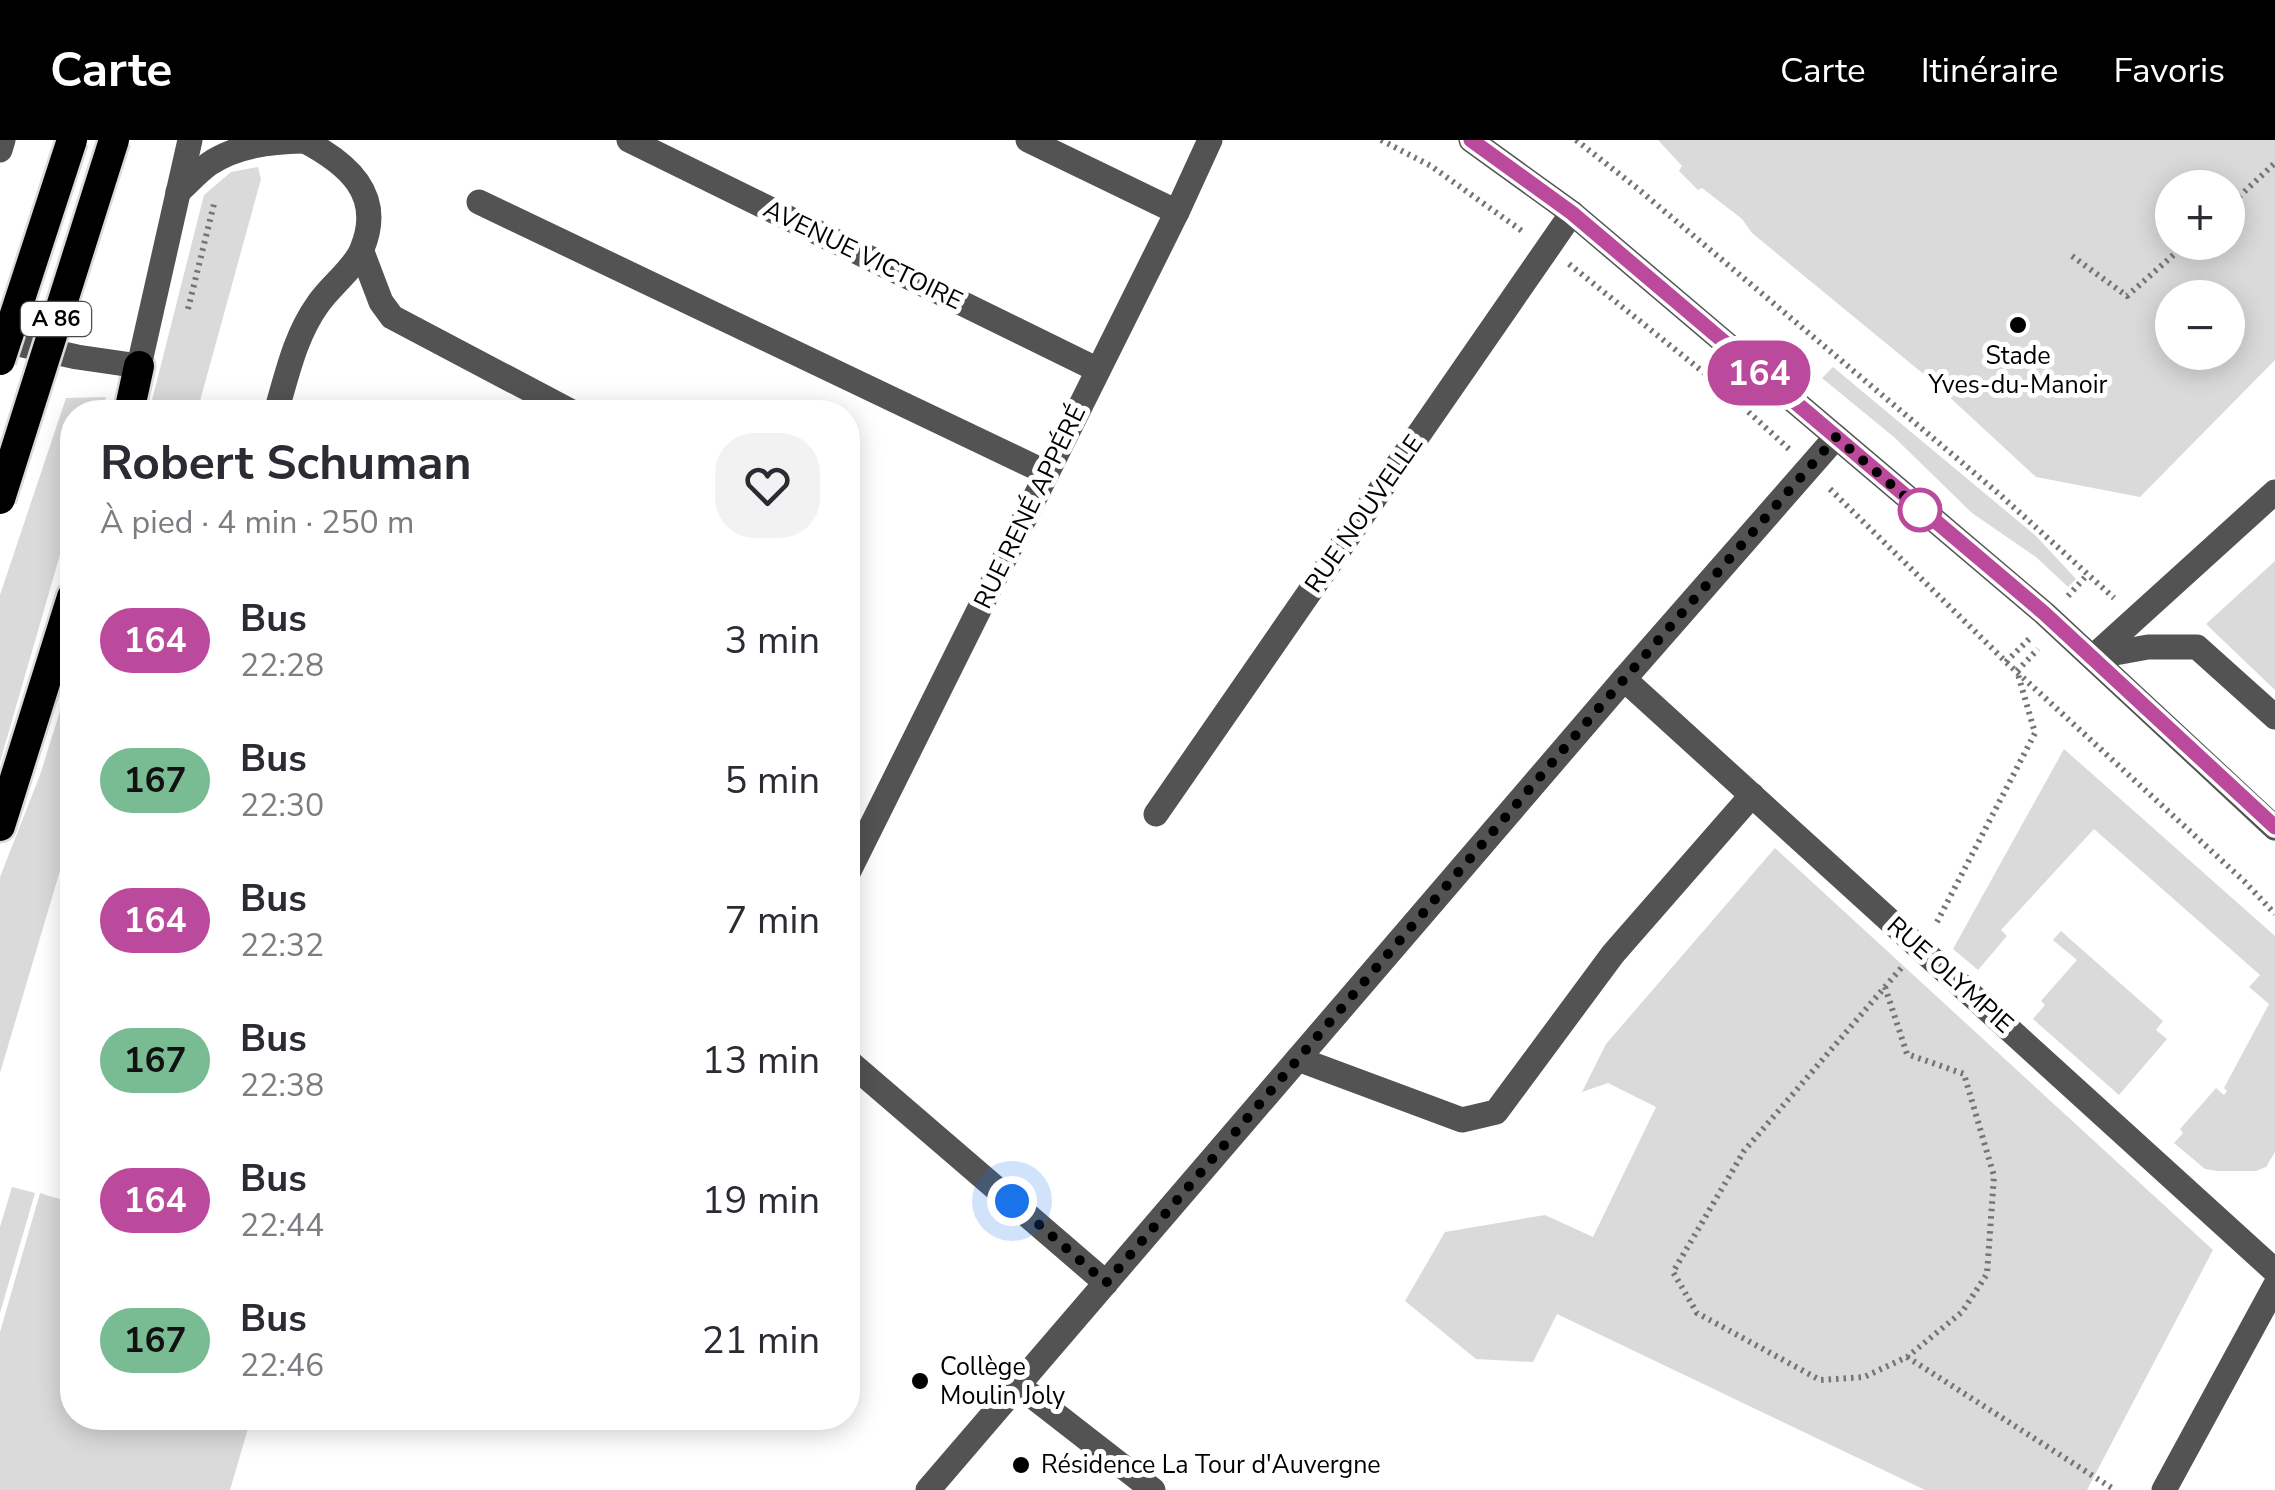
<!DOCTYPE html>
<html lang="fr">
<meta charset="utf-8">
<style>
body{margin:0;font-family:"Nunito Sans",sans-serif;background:#f2f2f3;color:#2b2b33;height:100vh;display:flex;flex-direction:column;font-size:38px;white-space:nowrap}
*{box-sizing:border-box;margin:0}
p{font-size:32px;color:#7c7c81}
.icon{flex:none;width:55px;height:55px;fill:none;stroke:currentColor;stroke-width:2;stroke-linecap:round;stroke-linejoin:round}
.map{position:relative;flex:1;overflow:hidden}
.sheet{position:absolute;left:60px;top:260px;width:800px;height:1030px;display:flex;flex-direction:column;background:#fff;border-radius:40px;box-shadow:0 5px 25px #0003}
.sheet>*{flex:none}
.badge{padding:0 20px;border-radius:32px;font-size:35px;line-height:65px}
.controls{position:absolute;left:2155px;top:30px;display:grid;gap:20px}
.controls a{display:grid;place-items:center;width:90px;height:90px;border-radius:50%;background:#fff;box-shadow:0 5px 25px #0003;font-size:50px}
.you{position:absolute;width:50px;height:50px;margin:-25px;border:8px solid #fff;border-radius:50%;background:#1a73e8;box-shadow:0 0 0 15px #1a73e833}
.map>.badge{position:absolute;translate:-50% -50%;box-shadow:0 0 0 5px #fff}
.round{display:grid;place-items:center;flex:none;width:105px;height:105px;border-radius:40px;background:#f2f2f3}
.summary{display:flex;align-items:center;justify-content:space-between;height:170px;padding:0 40px}
h1{font-size:48px;font-weight:700;line-height:75px}
ul{padding:0;list-style:none}
li{display:flex;align-items:center;gap:30px;height:140px;padding:0 40px}
li div{flex:1}
li b{display:block;font-size:38px}
li em{font-style:normal}
li .badge{min-width:110px;font-weight:700;text-align:center}
header{display:flex;align-items:center;gap:60px;box-sizing:border-box;height:140px;padding:0 50px;background:#000;color:#fff}
header strong{font-size:48px}
nav{display:flex;gap:55px;margin-inline-start:auto;font-size:35px}
.map>svg:first-child{display:block}
.green{fill:#dadada;fill-rule:evenodd}
.lines{fill:none;stroke-linecap:round;stroke-linejoin:round}
.highway-casing{stroke:#dbdbdb;stroke-width:35}
.path{stroke:#757575;stroke-width:6;stroke-dasharray:2.5 5;stroke-linecap:butt}
.minor{stroke:#535353;stroke-width:25}
.highway{stroke:#000;stroke-width:30}
.highway-bridge-casing{stroke:#dbdbdb;stroke-width:35;stroke-linecap:butt}
.highway-bridge{stroke:#000;stroke-width:30}
.line-casing{stroke:#fff;stroke-width:22}
.line{stroke:#bb4a9d;stroke-width:15}
.walk{stroke:#000;stroke-width:10;stroke-dasharray:0 18}
.poi-dot{fill:#000;stroke:#fff;stroke-width:4}
.stop-dot{fill:#fff;stroke:#bb4a9d;stroke-width:5}
.labels{text-anchor:middle;dominant-baseline:central;stroke-width:10;stroke-linejoin:round;paint-order:stroke}
.shield{fill:#fff;stroke:#4c4c4c;stroke-width:2.5}
.shield-label{font-size:22px;font-weight:bold;fill:#000}
.street-label{font-size:25px;fill:#000;stroke:#fff}
.poi-label{font-size:25px;fill:#000;stroke:#fff;text-anchor:start}
</style>
<header>
<strong>Carte</strong>
<nav><a>Carte</a><a>Itinéraire</a><a>Favoris</a></nav>
</header>
<div class="map">
<svg width="2275" height="1350" viewBox="0 0 2275 1350">
<rect width="100%" height="100%" fill="#fff"/>
<!-- green -->
<g class="green">
<path d="M 1658,0 L 2275,0 L 2275,220 L 2140,357 L 2036,337 L 1932,241 L 1752,93 L 1742,79 L 1702,48 L 1698,50 L 1679,31 L 1682,26 ZM 2172,48 L 2228,48 L 2228,102 L 2172,102 ZM 2172,158 L 2228,158 L 2228,212 L 2172,212 Z"/>
<polygon points="258,27 261,39 197,272 149,272 204,55 231,32"/>
<polygon points="1833,227 2036,396 2076,439 2068,447 2036,417 1972,373 1895,298 1822,238"/>
<polygon points="106,257 102,272 72,272 72,373 0,622 0,455 66,258"/>
<polygon points="2275,421 2275,550 2206,484"/>
<polygon points="72,533 72,690 0,933 0,737 40,635"/>
<polygon points="2064,609 2275,796 2275,1012 2266,1027 2256,1031 2217,1031 2205,1029 2174,1003 2183,993 2180,989 2216,948 2224,955 2227,951 2224,948 2269,864 2249,847 2260,835 2094,689 2001,790 2007,796 1978,830 1953,809"/>
<polygon points="1775,708 2213,1110 2087,1350 1925,1350 1557,1174 1533,1222 1476,1219 1405,1161 1445,1092 1545,1075 1593,1097 1656,967 1608,943 1582,952 1606,904"/>
<polygon points="2061,791 2163,881 2156,890 2167,899 2119,955 2033,879 2045,865 2041,861 2077,820 2053,800"/>
<polygon points="12,1047 35,1053 0,1173 0,1087"/>
<polygon points="40,1053 72,1063 72,1278 251,1278 230,1350 0,1350 0,1192"/>
</g>
<g class="lines">
<defs>
<g id="highway">
<polyline points="129,272 139,226"/>
<polyline points="0,686 72,457"/>
</g>
</defs>
<!-- highway casing -->
<use href="#highway" class="highway-casing"/>
<!-- path -->
<g class="path">
<polyline points="1381,0 1431,26 1522,91"/>
<polyline points="1576,0 1637,48 1998,353 2114,458"/>
<polyline points="2228,67 2275,23"/>
<polyline points="2072,116 2127,156 2188,102"/>
<polyline points="1569,124 1718,244 1789,309"/>
<polyline points="188,169 215,60"/>
<polyline points="1830,349 2006,522 2244,741 2275,774"/>
<polyline points="2068,456 2087,435"/>
<polyline points="2006,522 2029,499"/>
<polyline points="1937,782 2035,593 2017,531 2038,509"/>
<polyline points="1885,847 1907,914 1964,934 1994,1036 1987,1134 1962,1172 1907,1217 1864,1237 1820,1240 1697,1173 1673,1132 1744,1011 1902,827"/>
<polyline points="1907,1217 2115,1350"/>
</g>
<!-- minor -->
<g class="minor">
<polyline points="629,0 1098,230"/>
<polyline points="1028,0 1177,72"/>
<polyline points="1471,0 1572,73 2044,473 2275,688"/>
<polyline points="0,10 3,0"/>
<path d="M 178,52 C 188,43 198,32 209,24 C 237,5 271,2 303,1"/>
<polyline points="479,62 1047,333"/>
<polyline points="362,112 381,162 392,177 572,272"/>
<polyline points="0,200 77,217 139,226 190,0"/>
<path d="M 276,272 C 287,235 295,196 318,164 C 330,146 355,128 362,109 C 385,54 347,23 303,0"/>
<polyline points="2093,517 2275,352"/>
<polyline points="2093,517 2148,507 2197,507 2275,577"/>
<polyline points="1624,539 2275,1131"/>
<polyline points="1156,674 1572,73"/>
<polyline points="848,733 1177,72 1210,0"/>
<polyline points="1298,919 1462,980 1496,972 1613,814 1752,655"/>
<polyline points="848,921 1106,1143"/>
<polyline points="1018,1245 1153,1350"/>
<polyline points="928,1350 1624,539 1836,297"/>
<polyline points="2164,1350 2275,1146"/>
</g>
<!-- highway -->
<use href="#highway" class="highway"/>
<defs>
<g id="highway-bridge">
<polyline points="0,220 72,0"/>
<polyline points="0,359 114,0"/>
</g>
</defs>
<!-- highway-bridge casing -->
<use href="#highway-bridge" class="highway-bridge-casing"/>
<!-- highway-bridge -->
<use href="#highway-bridge" class="highway-bridge"/>
</g>
<g class="lines">
<defs>
<polyline id="line" points="1471,0 1572,73 2044,473 2275,687"/>
</defs>
<!-- line casing -->
<use href="#line" class="line-casing"/>
<!-- line -->
<use href="#line" class="line"/>
<!-- walk -->
<polyline class="walk" points="1012,1061 1106,1143 1599,568 1836,297 1931,379 1920,370"/>
</g>
<!-- markers -->
<g class="poi-dot">
<circle cx="2018" cy="185" r="10"/>
<circle cx="920" cy="1241" r="10"/>
<circle cx="1021" cy="1325" r="10"/>
</g>
<circle class="stop-dot" cx="1920" cy="370" r="20"/>
<g class="labels">
<!-- shield labels -->
<rect class="shield" x="21" y="162" width="70" height="34" rx="8"/>
<g class="shield-label">
<text x="56" y="179">A 86</text>
</g>
<!-- street labels -->
<g class="street-label">
<text transform="translate(863 115) rotate(26)">AVENUE VICTOIRE</text>
<text transform="translate(1030 367) rotate(-64)">RUE RENÉ APPÉRÉ</text>
<text transform="translate(1364 374) rotate(-55)">RUE NOUVELLE</text>
<text transform="translate(1950 835) rotate(42)">RUE OLYMPIE</text>
</g>
<!-- poi labels -->
<g class="poi-label">
<text x="2018" y="216" text-anchor="middle">Stade<tspan x="2018" dy="29">Yves-du-Manoir</tspan></text>
<text x="940" y="1227">Collège<tspan x="940" dy="29">Moulin Joly</tspan></text>
<text x="1041" y="1325">Résidence La Tour d'Auvergne</text>
</g>
</g>
</svg>
<div class="controls">
<a>+</a>
<a>−</a>
</div>
<div class="you" style="left:1012px;top:1061px"></div>
<b class="badge" style="left:1759px;top:233px;background:#bb4a9d;color:#fff">164</b>
<section class="sheet">
<div class="summary"><div><h1>Robert Schuman</h1><p>À pied · 4 min · 250 m</p></div><a class="round"><svg class="icon" aria-label="heart" viewBox="0 0 24 24"><path d="M12 20l-8-8c-3-5 5-10 8-4 3-6 11-1 8 4z"/></svg></a></div>
<ul>
<li><span class="badge" style="background:#bb4a9d;color:#fff">164</span><div><b>Bus</b><p>22:28</p></div><em>3 min</em></li>
<li><span class="badge" style="background:#79bb92;color:#111">167</span><div><b>Bus</b><p>22:30</p></div><em>5 min</em></li>
<li><span class="badge" style="background:#bb4a9d;color:#fff">164</span><div><b>Bus</b><p>22:32</p></div><em>7 min</em></li>
<li><span class="badge" style="background:#79bb92;color:#111">167</span><div><b>Bus</b><p>22:38</p></div><em>13 min</em></li>
<li><span class="badge" style="background:#bb4a9d;color:#fff">164</span><div><b>Bus</b><p>22:44</p></div><em>19 min</em></li>
<li><span class="badge" style="background:#79bb92;color:#111">167</span><div><b>Bus</b><p>22:46</p></div><em>21 min</em></li>
</ul>
</section>
</div>
